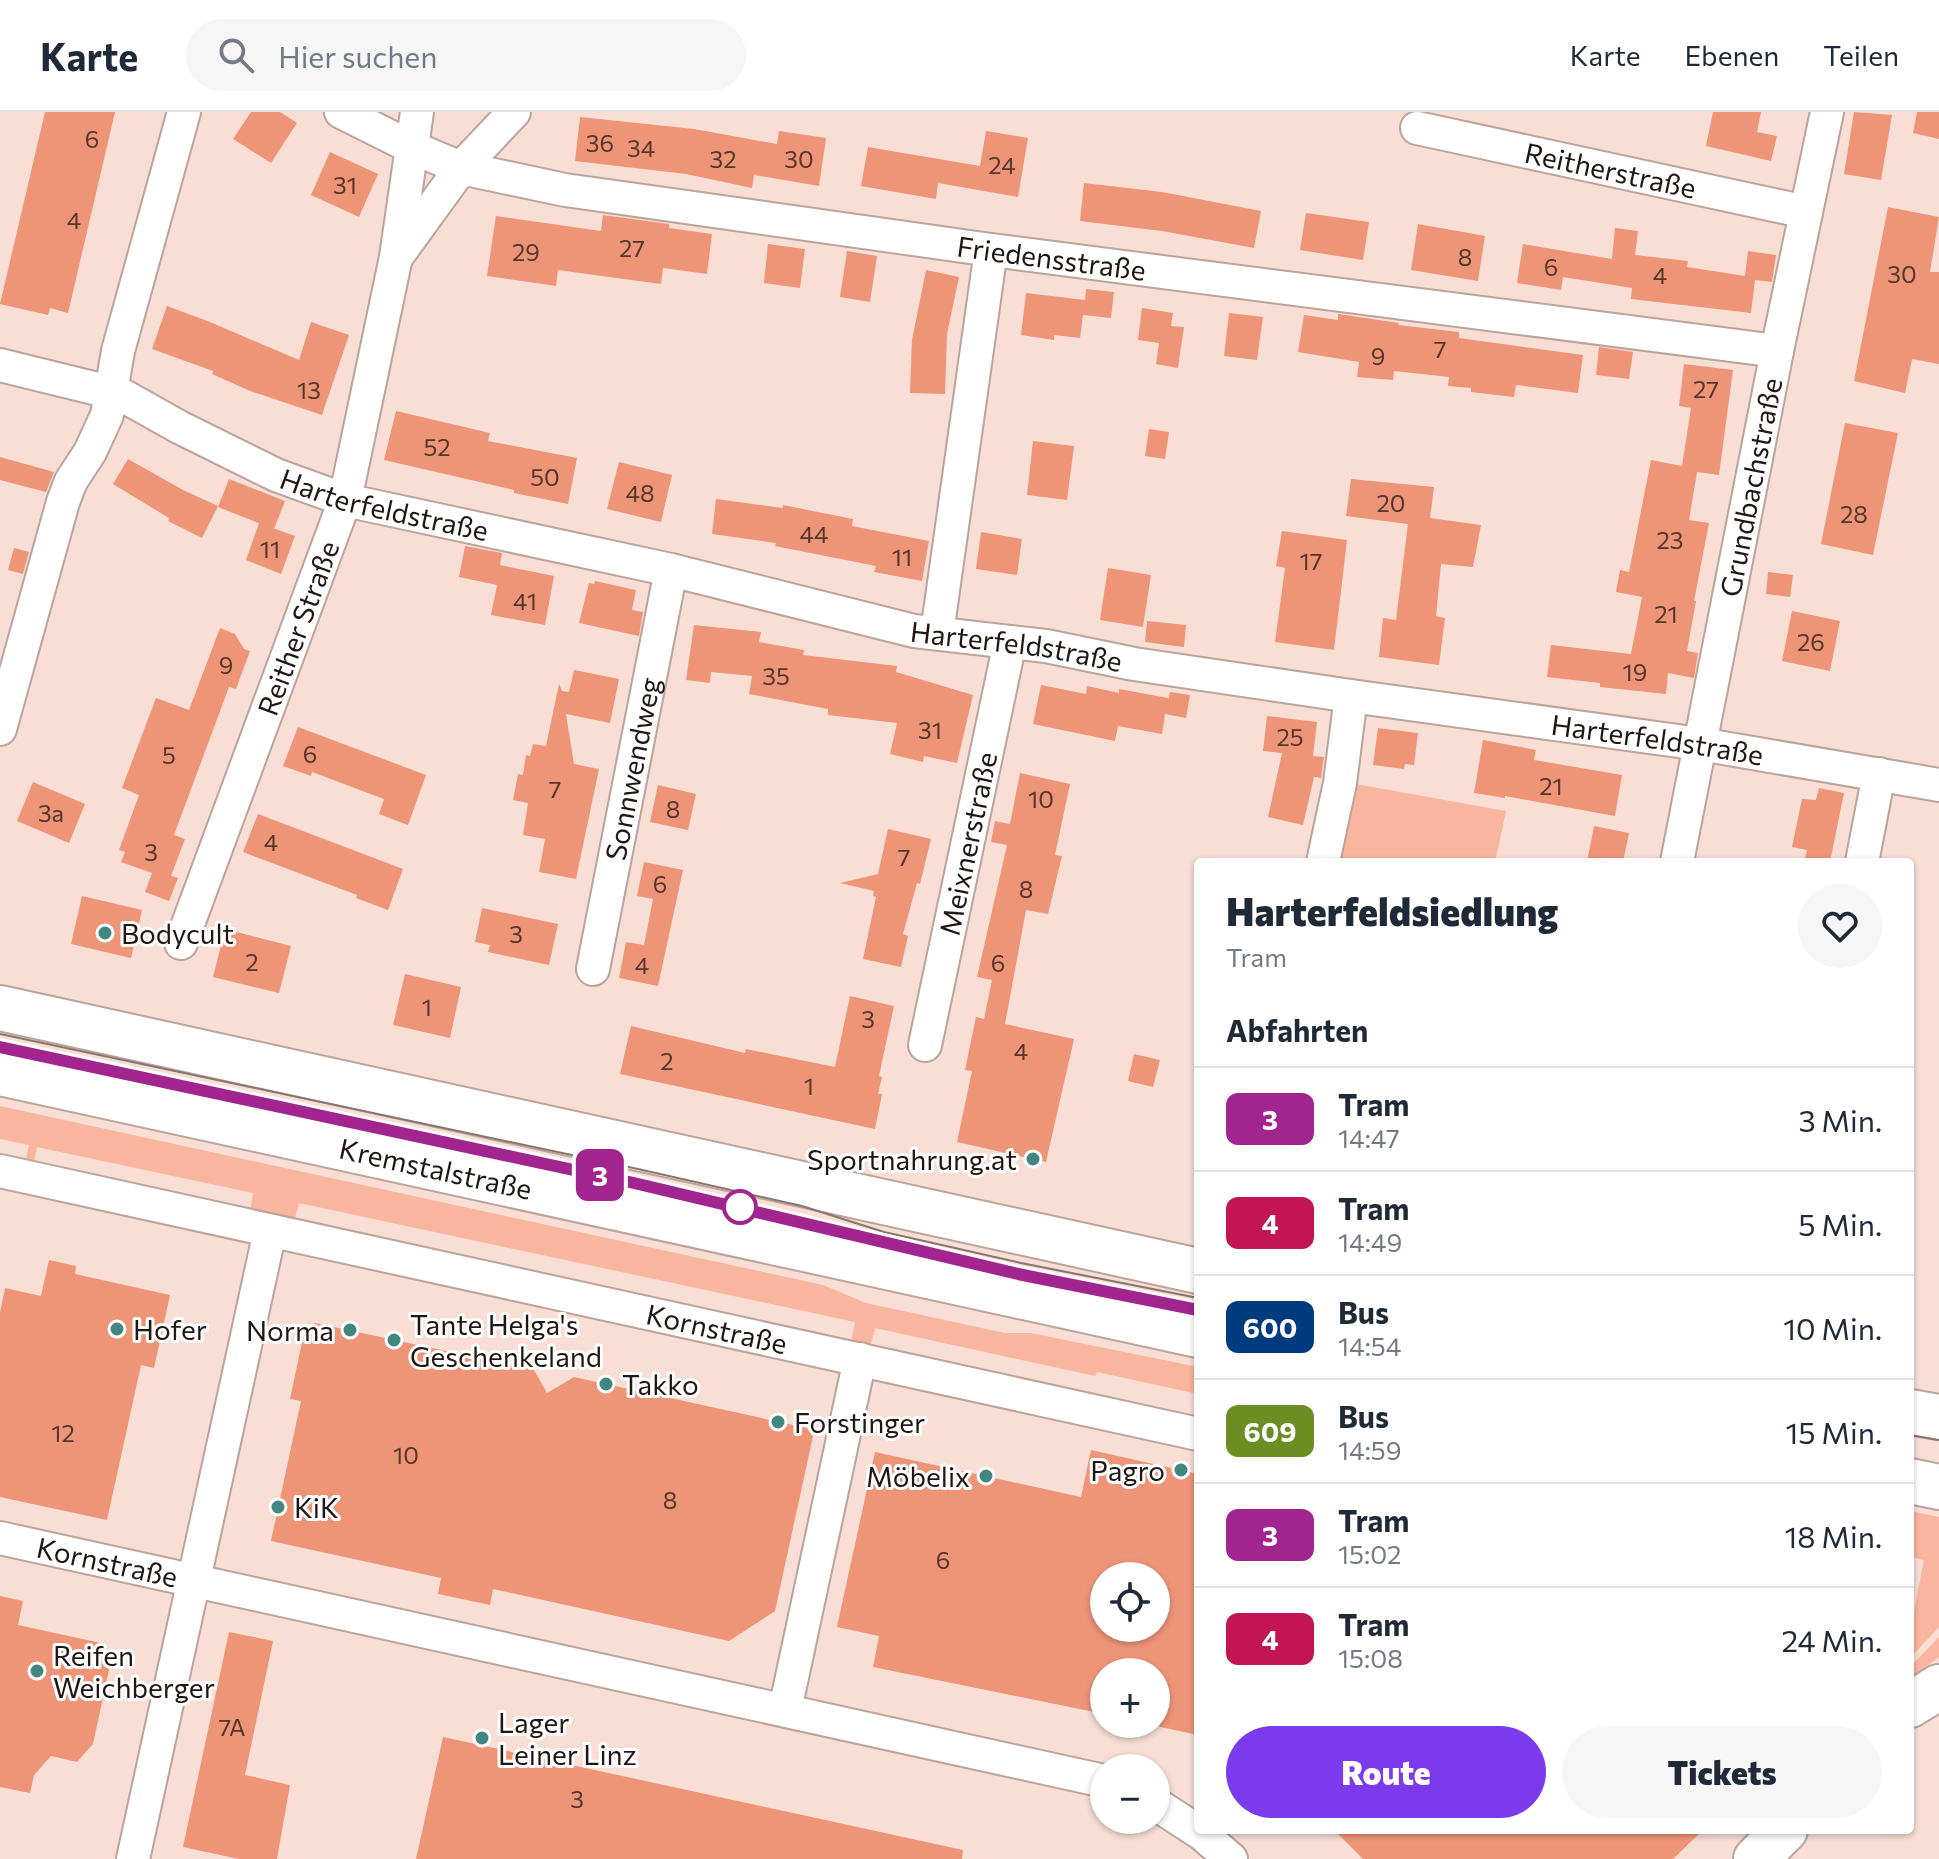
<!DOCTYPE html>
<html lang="de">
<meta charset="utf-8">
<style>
body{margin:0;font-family:Commissioner,sans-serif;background:#f6f6f7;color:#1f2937;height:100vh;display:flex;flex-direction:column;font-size:30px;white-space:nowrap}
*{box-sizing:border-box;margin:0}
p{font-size:26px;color:#747a83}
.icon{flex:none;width:44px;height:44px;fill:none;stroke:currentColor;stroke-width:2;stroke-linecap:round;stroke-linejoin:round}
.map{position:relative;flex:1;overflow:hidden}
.sheet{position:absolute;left:1194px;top:746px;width:720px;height:976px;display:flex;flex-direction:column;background:#fff;border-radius:8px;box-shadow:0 2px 6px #0004}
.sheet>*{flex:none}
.badge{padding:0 16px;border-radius:12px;font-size:28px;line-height:52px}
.controls{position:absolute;left:1090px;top:1450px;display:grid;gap:16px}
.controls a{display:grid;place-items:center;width:80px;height:80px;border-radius:50%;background:#fff;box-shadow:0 2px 6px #0004;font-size:40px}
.map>.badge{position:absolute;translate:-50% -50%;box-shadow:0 0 0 4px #fff}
h2{padding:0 32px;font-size:30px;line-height:72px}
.round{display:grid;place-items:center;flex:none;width:84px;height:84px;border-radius:42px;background:#f6f6f7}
.overview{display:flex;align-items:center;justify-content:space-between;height:136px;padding:0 32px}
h1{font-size:38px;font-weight:800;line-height:60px}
.action{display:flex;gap:16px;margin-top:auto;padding:16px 32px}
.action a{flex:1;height:92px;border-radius:48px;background:#7c3aed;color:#fff;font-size:32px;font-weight:800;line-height:92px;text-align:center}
.action a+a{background:#f6f6f7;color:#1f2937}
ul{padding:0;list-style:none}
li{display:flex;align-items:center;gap:24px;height:104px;padding:0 32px;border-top:2px solid #e0e1e3}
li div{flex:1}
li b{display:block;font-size:30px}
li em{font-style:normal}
li .badge{min-width:88px;font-weight:700;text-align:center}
header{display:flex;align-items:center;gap:48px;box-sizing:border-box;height:112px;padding:0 40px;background:#fff;border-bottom:2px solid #e0e1e3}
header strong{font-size:38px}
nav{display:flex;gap:44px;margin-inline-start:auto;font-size:28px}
.search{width:560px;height:72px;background:#f6f6f7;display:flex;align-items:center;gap:20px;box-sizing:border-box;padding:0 28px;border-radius:44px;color:#747a83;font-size:30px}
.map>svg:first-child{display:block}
.green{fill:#fab59e}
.building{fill:#ee9578;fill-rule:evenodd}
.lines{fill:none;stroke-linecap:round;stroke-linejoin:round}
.street-casing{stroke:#bca39b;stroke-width:36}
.secondary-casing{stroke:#bca39b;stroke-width:48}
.primary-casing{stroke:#bca39b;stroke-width:48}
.street{stroke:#fff;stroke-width:32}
.secondary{stroke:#fff;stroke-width:44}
.primary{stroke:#fff;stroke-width:44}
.tram{stroke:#86756f;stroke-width:2}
.line-casing{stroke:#fff;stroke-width:18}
.line{stroke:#a1248f;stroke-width:12}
.poi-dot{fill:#41877f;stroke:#fff;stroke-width:3}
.stop-dot{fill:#fff;stroke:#a1248f;stroke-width:4}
.labels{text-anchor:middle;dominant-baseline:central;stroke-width:6;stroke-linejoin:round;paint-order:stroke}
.number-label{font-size:24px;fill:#54362d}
.street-label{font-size:28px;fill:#201714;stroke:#fff}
.poi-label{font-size:28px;fill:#201714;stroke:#fff;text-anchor:start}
</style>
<header>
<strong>Karte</strong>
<div class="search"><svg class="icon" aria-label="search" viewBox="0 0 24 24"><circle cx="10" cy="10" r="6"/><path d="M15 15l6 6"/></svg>Hier suchen</div>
<nav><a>Karte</a><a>Ebenen</a><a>Teilen</a></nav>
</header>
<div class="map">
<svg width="1939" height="1747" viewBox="0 0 1939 1747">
<rect width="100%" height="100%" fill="#f8ded5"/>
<!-- green -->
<g class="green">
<polygon points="1350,671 1506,699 1495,750 1346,750 1333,747"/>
<polygon points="0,994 823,1173 866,1191 1005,1221 1031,1221 1198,1255 1198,1282 1097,1260 1095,1264 875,1216 870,1236 851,1232 855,1210 299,1091 294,1109 250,1100 253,1081 37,1035 33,1053 25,1052 29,1033 0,1027"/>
<polygon points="1910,1399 1939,1405 1939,1515 1910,1546 1910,1520 1924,1448 1910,1445"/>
<polygon points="1939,1525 1939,1545 1910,1567 1910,1555"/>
</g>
<!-- building -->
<g class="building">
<polygon points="45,0 115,0 68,201 50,196 48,203 0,192"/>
<polygon points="251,0 280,0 297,11 271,51 233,27"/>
<polygon points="1713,0 1761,0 1757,20 1777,24 1771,49 1706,34"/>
<polygon points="1854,0 1892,3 1881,68 1844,62"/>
<polygon points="1917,0 1939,0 1939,27 1913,21"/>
<polygon points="580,5 694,17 777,32 779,19 826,26 819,74 754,63 752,76 686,62 575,49"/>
<polygon points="986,19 1028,26 1018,85 938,71 936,87 861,74 868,35 980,54"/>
<polygon points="330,40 378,62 359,105 311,83"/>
<polygon points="1084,71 1162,80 1261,99 1254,136 1162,119 1080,109"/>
<polygon points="1888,95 1939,105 1930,160 1939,160 1939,252 1912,247 1905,281 1854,269"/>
<polygon points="1306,101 1369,110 1363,148 1300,138"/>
<polygon points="603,103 669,112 669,116 712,122 707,162 663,156 661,172 558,158 556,174 487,164 496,104 601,119"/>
<polygon points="1418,112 1485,124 1478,169 1411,158"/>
<polygon points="1615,116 1638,119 1635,143 1688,149 1687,155 1745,164 1748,139 1776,143 1772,170 1755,168 1751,201 1631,187 1632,176 1563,165 1561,178 1517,171 1523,132 1612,147"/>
<polygon points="768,132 805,137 800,176 764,171"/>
<polygon points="847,139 877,144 870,190 840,185"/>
<polygon points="926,158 959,165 947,222 945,282 910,281 912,228"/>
<polygon points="1086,177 1114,180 1111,206 1083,203 1080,226 1054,223 1054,228 1021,223 1026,181 1085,188"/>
<polygon points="167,194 210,210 299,248 311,210 349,223 322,303 250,279 212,262 213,259 152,237"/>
<polygon points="1142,196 1173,201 1171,214 1184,215 1178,256 1156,252 1159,231 1138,228"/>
<polygon points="1229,201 1263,205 1257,248 1224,244"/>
<polygon points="1338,202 1399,211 1398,213 1459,220 1459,226 1583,243 1578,281 1516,273 1514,285 1471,280 1471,276 1448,274 1449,265 1394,259 1393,268 1357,265 1359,250 1298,240 1304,203 1338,208"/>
<polygon points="1599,235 1633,240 1629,267 1596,263"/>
<polygon points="1684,252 1733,258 1719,363 1697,360 1689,408 1709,411 1694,489 1696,489 1687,539 1698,541 1694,566 1668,561 1666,582 1600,575 1600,571 1547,565 1551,533 1631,542 1642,485 1616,480 1620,458 1629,460 1651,348 1682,354 1691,296 1679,294"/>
<polygon points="396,299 490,321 488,329 577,346 568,392 514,381 514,378 384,348"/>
<polygon points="1845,311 1898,321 1873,443 1821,432"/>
<polygon points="1149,317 1169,320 1165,347 1145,344"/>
<polygon points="1033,329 1074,334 1067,388 1027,383"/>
<polygon points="0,345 54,360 46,380 0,368"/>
<polygon points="128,347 183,378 218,394 202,426 168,409 169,406 113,372"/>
<polygon points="619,350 672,363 661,410 607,397"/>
<polygon points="229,367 285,389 274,417 218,395"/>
<polygon points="1351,367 1434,375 1430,406 1481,413 1473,455 1441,452 1436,504 1445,506 1439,553 1379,545 1383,506 1396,508 1408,412 1346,404"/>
<polygon points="716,387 783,396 783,393 853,407 852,414 929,429 922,469 874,460 876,454 775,434 776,431 712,422"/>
<polygon points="259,411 295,424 281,462 246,448"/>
<polygon points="1282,419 1347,428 1334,538 1275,530 1285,456 1276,454"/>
<polygon points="981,420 1022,427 1017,463 976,457"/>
<polygon points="465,434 502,441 500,453 554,464 545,513 491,503 497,473 459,465"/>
<polygon points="14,436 29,440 23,462 8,458"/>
<polygon points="1108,456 1151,463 1143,515 1100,508"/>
<polygon points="1768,460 1793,463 1790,485 1766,482"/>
<polygon points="595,469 636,478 632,498 643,500 639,524 579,511 589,471 594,472"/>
<polygon points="1792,499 1840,509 1830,559 1782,549"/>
<polygon points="1147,509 1186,513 1184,535 1145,530"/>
<polygon points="694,513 761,520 759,530 804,538 803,543 897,554 896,560 973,583 957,651 924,644 923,650 890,642 897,611 828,603 828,597 749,582 752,564 711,560 710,571 686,568"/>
<polygon points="220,516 235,522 244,537 250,539 236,577 229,575 174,723 185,727 171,764 178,766 169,789 145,780 152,761 121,750 125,740 119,738 139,683 122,676 156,586 189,598"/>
<polygon points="574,558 619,567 610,611 566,602 574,652 599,657 576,767 539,760 545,727 523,723 528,691 513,688 518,662 523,663 526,643 530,644 533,632 546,634 559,572 562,579 569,580"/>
<polygon points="1041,573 1086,582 1087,574 1119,581 1119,577 1168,586 1168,588 1170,580 1190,583 1186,606 1165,602 1162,622 1118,614 1115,629 1033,612"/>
<polygon points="1267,604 1317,610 1313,644 1324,645 1321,666 1314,665 1303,713 1268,705 1282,641 1263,639"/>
<polygon points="298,615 426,663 408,713 379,702 384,687 312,660 311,664 283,654"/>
<polygon points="1378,616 1418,621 1414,653 1405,652 1404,657 1373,653"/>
<polygon points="1483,628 1536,638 1534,648 1622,663 1615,704 1505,684 1505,686 1474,681"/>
<polygon points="1020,661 1070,672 1055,743 1062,744 1048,802 1026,798 1005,912 1074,927 1046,1050 957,1030 972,959 965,958 976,905 984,907 992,868 977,865 1007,733 991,730 995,709 1010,712"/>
<polygon points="33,670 85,692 69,731 17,709"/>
<polygon points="658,673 696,682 688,718 650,710"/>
<polygon points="1819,676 1844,681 1830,750 1804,750 1807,738 1792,735 1802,687 1816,688"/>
<polygon points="258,702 403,757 388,798 356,786 357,783 243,740"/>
<polygon points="1594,714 1629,721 1623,750 1587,750"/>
<polygon points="888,717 931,727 920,772 917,771 903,822 908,824 901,855 863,847 876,785 873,784 874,779 840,771 878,762"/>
<polygon points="644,750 683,758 658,874 619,866 626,830 644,833 653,787 637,784"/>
<polygon points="82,784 142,798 131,846 71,832"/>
<polygon points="482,796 558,812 549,853 488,840 490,833 475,830"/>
<polygon points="225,817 291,834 279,881 213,865"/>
<polygon points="405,862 461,875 450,926 393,913"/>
<polygon points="850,884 894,894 879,964 882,965 878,982 882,982 875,1017 620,962 631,914 745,941 746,937 835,955"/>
<polygon points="1134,942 1160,948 1153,975 1128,969"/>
<polygon points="49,1148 76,1154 75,1162 170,1183 154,1256 141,1253 107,1408 0,1385 0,1201 5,1176 41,1184"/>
<polygon points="315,1211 534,1258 547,1281 574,1265 807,1316 813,1324 775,1499 729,1529 493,1477 490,1493 438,1482 441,1466 271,1429 301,1289 290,1287 305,1216"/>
<path d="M 1091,1338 L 1198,1362 L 1198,1623 L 1156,1614 L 1156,1560 L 1104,1560 L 1104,1602 L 873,1555 L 879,1524 L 837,1515 L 875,1340 L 1081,1385 ZM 1104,1464 L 1156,1464 L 1156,1516 L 1104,1516 Z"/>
<polygon points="0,1484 23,1489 18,1513 101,1531 110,1553 93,1632 77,1650 51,1644 34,1663 30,1681 0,1675"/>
<polygon points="229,1520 273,1529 245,1663 290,1673 277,1747 239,1747 183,1735"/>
<polygon points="443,1625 963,1738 962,1747 416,1747"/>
<polygon points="1334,1718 1703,1718 1673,1747 1363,1747"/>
</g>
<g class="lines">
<defs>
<g id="street">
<path id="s1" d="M 341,0 L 411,35 L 461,56 L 565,78 L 991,138 L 1777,239"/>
<path id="s2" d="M 1417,16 L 1806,100"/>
<polyline points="398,143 461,56 514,0"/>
<path id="s3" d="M 0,253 L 122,283 L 179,315 L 276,363 L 345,388 L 671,458 L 914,519 L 1046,534 L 1134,552 L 1351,584 L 1700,632 L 1939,673"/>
<polyline points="937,521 991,138"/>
<polyline points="0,617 63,390 71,369 90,340 107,303 118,239 184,0"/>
<polyline points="1323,750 1340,671 1351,584"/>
<path id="s4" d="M 1677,750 L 1777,239 L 1827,0"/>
<polyline points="1862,750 1879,662"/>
<path id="s5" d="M 181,831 L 345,388 L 396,145 L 417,0"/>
<path id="s6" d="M 593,857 L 671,458"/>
<path id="s7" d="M 925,933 L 1010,530"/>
<path id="s8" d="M 0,1059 L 1198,1322"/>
<path id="s9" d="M 0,1426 L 1104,1669"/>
<polyline points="785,1598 860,1247"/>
<polyline points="1156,1692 1202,1722 1231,1747"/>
<polyline points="133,1747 270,1119"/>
</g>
<g id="secondary">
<polyline points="1910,1593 1939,1575"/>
<polyline points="1756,1747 1785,1718"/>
</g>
<g id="primary">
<polyline points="0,896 1198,1159"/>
<path id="s10" d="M 0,961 L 1198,1223"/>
<polyline points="1910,1300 1939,1305"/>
<polyline points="1910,1369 1939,1375"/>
</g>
</defs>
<!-- street casing -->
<use href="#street" class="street-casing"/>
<!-- secondary casing -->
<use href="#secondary" class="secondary-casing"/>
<!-- primary casing -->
<use href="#primary" class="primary-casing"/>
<!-- street -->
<use href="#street" class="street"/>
<!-- secondary -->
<use href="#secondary" class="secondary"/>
<!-- primary -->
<use href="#primary" class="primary"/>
<!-- tram -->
<g class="tram">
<polyline points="0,922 638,1057 802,1094 884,1120 1021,1151 1198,1186"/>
<polyline points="0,935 59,948"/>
<polyline points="141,965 634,1071 913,1139"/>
<polyline points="1910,1323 1939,1328"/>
</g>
</g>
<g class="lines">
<defs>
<polyline id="line" points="0,935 634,1071 1018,1162 1198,1198"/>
</defs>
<!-- line casing -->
<use href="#line" class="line-casing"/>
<!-- line -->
<use href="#line" class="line"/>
</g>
<!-- markers -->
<g class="poi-dot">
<circle cx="105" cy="821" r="8"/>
<circle cx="1033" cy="1047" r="8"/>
<circle cx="117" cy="1217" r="8"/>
<circle cx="350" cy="1218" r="8"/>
<circle cx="394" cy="1228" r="8"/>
<circle cx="606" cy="1272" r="8"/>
<circle cx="778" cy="1310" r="8"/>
<circle cx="1181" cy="1358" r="8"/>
<circle cx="986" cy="1364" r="8"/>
<circle cx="278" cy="1395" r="8"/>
<circle cx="37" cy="1559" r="8"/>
<circle cx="482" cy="1626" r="8"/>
</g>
<circle class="stop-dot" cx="740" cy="1095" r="16"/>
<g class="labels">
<!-- number labels -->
<g class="number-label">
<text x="92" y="26">6</text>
<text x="600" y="30">36</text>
<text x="641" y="35">34</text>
<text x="723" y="46">32</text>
<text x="799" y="46">30</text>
<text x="1002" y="52">24</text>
<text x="345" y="72">31</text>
<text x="74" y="107">4</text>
<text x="632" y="135">27</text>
<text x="526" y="139">29</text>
<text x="1465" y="144">8</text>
<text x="1551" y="154">6</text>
<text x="1902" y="161">30</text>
<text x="1660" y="162">4</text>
<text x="1440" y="236">7</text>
<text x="1378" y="243">9</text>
<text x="1706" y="276">27</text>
<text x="309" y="277">13</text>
<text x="437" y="334">52</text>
<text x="545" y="364">50</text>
<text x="640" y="380">48</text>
<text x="1391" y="390">20</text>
<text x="1854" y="401">28</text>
<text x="814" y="421">44</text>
<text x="1670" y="427">23</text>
<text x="270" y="436">11</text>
<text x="902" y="444">11</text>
<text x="1311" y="448">17</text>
<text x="525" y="488">41</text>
<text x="1666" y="501">21</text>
<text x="1811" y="529">26</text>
<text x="226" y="552">9</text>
<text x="1635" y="559">19</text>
<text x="776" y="563">35</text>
<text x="930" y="617">31</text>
<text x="1290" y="624">25</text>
<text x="310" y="641">6</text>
<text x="169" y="642">5</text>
<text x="1551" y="673">21</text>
<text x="555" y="676">7</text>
<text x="1041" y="686">10</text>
<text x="673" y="696">8</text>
<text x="51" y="700">3a</text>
<text x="271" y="729">4</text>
<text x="151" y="739">3</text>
<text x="904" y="744">7</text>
<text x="660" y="771">6</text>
<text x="1026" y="776">8</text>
<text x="516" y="821">3</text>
<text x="252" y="849">2</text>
<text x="998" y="850">6</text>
<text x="642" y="852">4</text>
<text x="427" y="894">1</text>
<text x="868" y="906">3</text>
<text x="1021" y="938">4</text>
<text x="667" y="948">2</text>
<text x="809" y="973">1</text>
<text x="63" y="1320">12</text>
<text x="406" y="1342">10</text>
<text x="670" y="1387">8</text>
<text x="943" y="1447">6</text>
<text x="232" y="1614">7A</text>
<text x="577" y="1686">3</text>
</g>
<!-- street labels -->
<g class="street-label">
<text stroke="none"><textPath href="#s2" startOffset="198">Reitherstraße</textPath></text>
<text stroke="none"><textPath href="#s1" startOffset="730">Friedensstraße</textPath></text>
<text stroke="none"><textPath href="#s4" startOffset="382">Grundbachstraße</textPath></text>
<text stroke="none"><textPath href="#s3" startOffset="412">Harterfeldstraße</textPath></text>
<text stroke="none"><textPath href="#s5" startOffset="336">Reither Straße</textPath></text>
<text stroke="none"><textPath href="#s3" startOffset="1060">Harterfeldstraße</textPath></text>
<text stroke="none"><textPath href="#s3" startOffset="1708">Harterfeldstraße</textPath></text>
<text stroke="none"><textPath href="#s6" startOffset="204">Sonnwendweg</textPath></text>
<text stroke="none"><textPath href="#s7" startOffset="206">Meixnerstraße</textPath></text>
<text stroke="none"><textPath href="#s10" startOffset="446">Kremstalstraße</textPath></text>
<text stroke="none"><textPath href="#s8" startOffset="734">Kornstraße</textPath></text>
<text stroke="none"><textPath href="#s9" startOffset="110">Kornstraße</textPath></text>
</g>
<!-- poi labels -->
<g class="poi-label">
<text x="121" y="821">Bodycult</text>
<text x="1017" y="1047" text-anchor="end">Sportnahrung.at</text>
<text x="410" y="1212">Tante Helga's<tspan x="410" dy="32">Geschenkeland</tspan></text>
<text x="133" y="1217">Hofer</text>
<text x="334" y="1218" text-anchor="end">Norma</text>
<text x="622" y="1272">Takko</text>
<text x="794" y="1310">Forstinger</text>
<text x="1165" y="1358" text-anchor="end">Pagro</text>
<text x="970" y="1364" text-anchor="end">Möbelix</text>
<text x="294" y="1395">KiK</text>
<text x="53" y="1543">Reifen<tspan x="53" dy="32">Weichberger</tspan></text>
<text x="498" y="1610">Lager<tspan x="498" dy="32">Leiner Linz</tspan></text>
</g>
</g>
</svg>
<div class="controls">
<a><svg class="icon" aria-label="locate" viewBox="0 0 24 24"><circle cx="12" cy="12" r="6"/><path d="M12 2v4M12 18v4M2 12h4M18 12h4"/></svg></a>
<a>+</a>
<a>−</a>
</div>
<b class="badge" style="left:600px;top:1063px;background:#a1248f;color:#fff">3</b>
<section class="sheet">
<div class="overview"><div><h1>Harterfeldsiedlung</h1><p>Tram</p></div><a class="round"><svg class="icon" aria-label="heart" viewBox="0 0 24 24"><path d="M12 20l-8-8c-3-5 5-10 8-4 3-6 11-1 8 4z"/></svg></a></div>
<h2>Abfahrten</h2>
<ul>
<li><span class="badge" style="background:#a1248f;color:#fff">3</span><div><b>Tram</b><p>14:47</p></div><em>3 Min.</em></li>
<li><span class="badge" style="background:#c31553;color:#fff">4</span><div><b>Tram</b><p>14:49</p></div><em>5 Min.</em></li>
<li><span class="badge" style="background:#003b80;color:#fff">600</span><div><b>Bus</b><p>14:54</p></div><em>10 Min.</em></li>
<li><span class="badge" style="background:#6b8e23;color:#fff">609</span><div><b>Bus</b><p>14:59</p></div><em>15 Min.</em></li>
<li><span class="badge" style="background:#a1248f;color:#fff">3</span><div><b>Tram</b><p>15:02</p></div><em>18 Min.</em></li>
<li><span class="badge" style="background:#c31553;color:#fff">4</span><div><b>Tram</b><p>15:08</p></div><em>24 Min.</em></li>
</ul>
<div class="action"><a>Route</a><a>Tickets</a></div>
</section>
</div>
